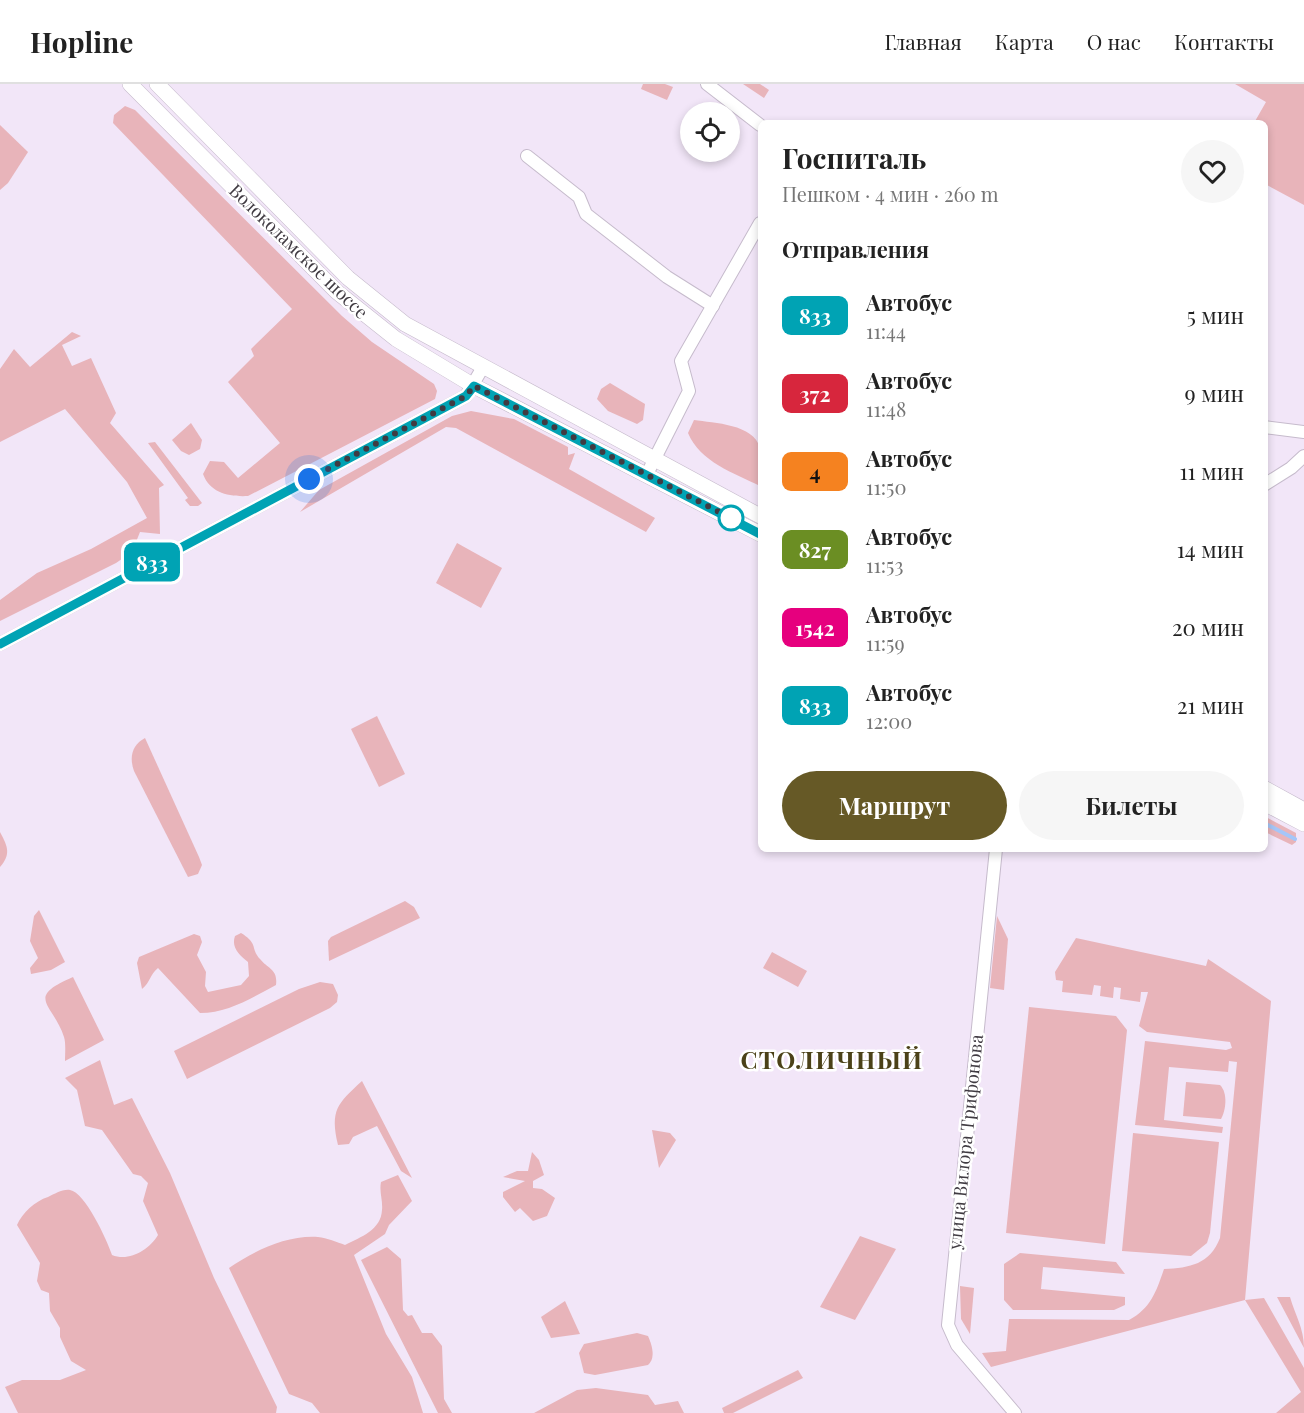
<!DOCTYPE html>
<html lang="ru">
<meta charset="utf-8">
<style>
body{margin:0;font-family:"Playfair Display",serif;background:#f6f6f6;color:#222;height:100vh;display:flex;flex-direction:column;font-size:22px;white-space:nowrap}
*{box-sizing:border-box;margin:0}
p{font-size:20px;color:#767676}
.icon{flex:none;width:33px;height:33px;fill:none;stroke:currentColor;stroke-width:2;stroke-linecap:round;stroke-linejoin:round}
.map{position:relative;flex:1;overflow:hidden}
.side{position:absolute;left:758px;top:36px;width:510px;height:732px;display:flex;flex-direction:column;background:#fff;border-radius:9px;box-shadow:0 3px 9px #0003}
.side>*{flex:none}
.badge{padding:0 12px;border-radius:9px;font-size:21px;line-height:39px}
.buttons{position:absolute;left:680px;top:18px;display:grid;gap:12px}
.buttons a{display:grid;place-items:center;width:60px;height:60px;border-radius:50%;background:#fff;box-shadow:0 3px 9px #0003;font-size:30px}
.you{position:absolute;width:30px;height:30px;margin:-15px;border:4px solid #fff;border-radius:50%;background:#1a73e8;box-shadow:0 0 0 9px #1a73e833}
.map>.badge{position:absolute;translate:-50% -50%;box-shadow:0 0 0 3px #fff}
h2{padding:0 24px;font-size:22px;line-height:54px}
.round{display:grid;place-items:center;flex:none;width:63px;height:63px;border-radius:32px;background:#f6f6f6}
.head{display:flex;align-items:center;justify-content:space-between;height:102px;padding:0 24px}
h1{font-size:28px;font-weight:700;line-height:45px}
.action{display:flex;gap:12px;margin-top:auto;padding:12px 24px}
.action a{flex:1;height:69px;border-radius:36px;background:#665926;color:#fff;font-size:24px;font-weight:700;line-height:69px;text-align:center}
.action a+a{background:#f6f6f6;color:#222}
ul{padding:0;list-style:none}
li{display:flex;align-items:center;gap:18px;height:78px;padding:0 24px}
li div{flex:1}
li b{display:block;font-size:22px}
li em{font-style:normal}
li .badge{min-width:66px;font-weight:700;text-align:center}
header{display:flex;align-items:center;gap:36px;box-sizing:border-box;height:84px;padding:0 30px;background:#fff;border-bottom:2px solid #e0e0e0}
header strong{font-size:28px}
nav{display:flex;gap:33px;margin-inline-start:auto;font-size:21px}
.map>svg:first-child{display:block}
.green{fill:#e8b4ba}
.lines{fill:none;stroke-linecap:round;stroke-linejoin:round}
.stream{stroke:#a5c6f8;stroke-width:4}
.minor-casing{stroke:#c6bbcc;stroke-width:14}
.major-casing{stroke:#c6bbcc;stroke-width:16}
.minor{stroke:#fff;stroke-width:12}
.major{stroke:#fff;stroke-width:15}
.line-casing{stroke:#fff;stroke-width:14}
.line{stroke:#00a3b4;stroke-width:9}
.walk{stroke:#403b42;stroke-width:6;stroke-dasharray:0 10.8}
.stop-dot{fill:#fff;stroke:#00a3b4;stroke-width:3}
.labels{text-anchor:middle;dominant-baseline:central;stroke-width:5;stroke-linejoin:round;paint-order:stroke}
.street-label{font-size:18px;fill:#403b42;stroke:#fff}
.district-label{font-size:24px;font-weight:bold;letter-spacing:1.5px;fill:#4b4118;stroke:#fff}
</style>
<header>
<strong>Hopline</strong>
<nav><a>Главная</a><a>Карта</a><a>О нас</a><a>Контакты</a></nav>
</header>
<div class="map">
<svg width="1304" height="1329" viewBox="0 0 1304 1329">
<rect width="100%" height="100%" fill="#f2e6f8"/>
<!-- green -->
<g class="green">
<polygon points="643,0 665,0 673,3 667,16 641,5"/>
<polygon points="743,0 760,0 769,6 764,14"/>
<polygon points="1235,0 1304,0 1304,121 1265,100 1264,39 1254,39 1266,18"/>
<path d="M 125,22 L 135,26 L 342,232 L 372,258 L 434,300 L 437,307 L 435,315 L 248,412 C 229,413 210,409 203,390 L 210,377 L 224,378 L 238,394 L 280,359 L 228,298 L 254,272 L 251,265 L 292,225 L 113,39 L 114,31 Z"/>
<polygon points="0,41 28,68 8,99 0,106"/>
<polygon points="72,248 81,252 62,261 72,282 91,274 116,329 110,339 164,401 159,404 160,450 140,448 132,468 116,479 0,537 0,516 37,489 91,465 147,434 127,398 65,325 0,358 0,285 14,265 30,283"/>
<polygon points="610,299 645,320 643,336 637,340 608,327 597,315 601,305"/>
<polygon points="471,327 514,335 568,363 568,371 575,369 569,385 655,434 646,448 456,344 446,343 300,428 319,406 452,332"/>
<path d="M 694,336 C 714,339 754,340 760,364 C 763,375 761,391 760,402 C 734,389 700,378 688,349 Z"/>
<polygon points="191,339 202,356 200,365 189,371 181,367 172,356"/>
<polygon points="155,358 202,419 198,422 190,422 185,416 188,414 148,359"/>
<polygon points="457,459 502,484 481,524 436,499"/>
<polygon points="377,632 405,690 379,703 351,645"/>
<path d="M 145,654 L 199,773 L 202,781 L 198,790 L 188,793 L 134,687 C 129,673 132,661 145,654 Z"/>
<polygon points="1264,732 1296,749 1296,758 1292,761 1265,748"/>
<path d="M 0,748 C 8,763 11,770 0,783 Z"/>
<polygon points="405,817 414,823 420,834 329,877 328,857 331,853"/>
<polygon points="39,826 65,878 51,886 31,890 30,884 38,874 30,857 34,832"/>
<polygon points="997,832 1008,855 1004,906 990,904"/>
<path d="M 241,849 C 259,860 250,864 260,875 C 268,885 278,885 276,901 C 251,914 228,929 200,929 L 158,884 C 150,890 150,899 142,905 L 137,879 L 139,873 L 194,850 L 200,852 L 202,858 L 197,871 L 206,888 L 205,902 L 208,908 L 241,901 L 249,892 L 248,878 C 239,871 231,863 235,852 Z"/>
<path d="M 1076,854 L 1206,882 L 1208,875 L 1271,917 L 1245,1216 L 1264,1214 L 1304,1284 L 1304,1329 L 1276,1329 L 1301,1308 L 1245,1216 L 991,1283 L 982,1269 L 1006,1267 L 1009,1235 L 1129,1236 C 1151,1224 1156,1208 1164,1185 C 1190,1184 1210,1180 1220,1154 L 1237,978 L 1229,977 L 1228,988 L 1169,983 L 1164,1036 L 1223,1043 L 1222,1049 L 1135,1041 L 1145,957 L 1226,966 L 1232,964 L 1230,958 L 1147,948 L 1139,942 L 1148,908 L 1141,908 L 1140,918 L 1120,915 L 1121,904 L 1114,903 L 1113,914 L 1100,912 L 1101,902 L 1094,901 L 1092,911 L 1062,908 L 1063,897 L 1056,896 L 1055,888 Z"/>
<polygon points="772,868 807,887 798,903 763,884"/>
<path d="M 73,893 L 104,956 L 65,977 C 65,970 66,959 64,953 C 53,919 24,914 73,893 Z"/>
<polygon points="320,898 333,900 338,911 337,918 330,924 187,995 174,967 299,905"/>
<polygon points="1029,923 1116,932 1127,946 1105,1160 1006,1149"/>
<path d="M 100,976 L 114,1021 L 132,1014 L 170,1089 L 214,1194 L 277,1323 L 276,1329 L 18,1329 L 5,1303 L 22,1296 L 60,1296 L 86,1286 L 71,1277 L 60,1253 L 60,1244 L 50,1227 L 49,1209 L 41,1206 L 37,1197 L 40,1179 L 17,1141 C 22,1129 35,1117 48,1113 C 55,1110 62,1105 70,1106 C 85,1108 107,1156 112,1171 C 129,1178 149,1166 158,1151 L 143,1117 L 148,1099 L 141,1092 L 133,1090 L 102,1046 L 85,1042 L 77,1006 L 65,994 Z"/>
<path d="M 362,997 L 412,1094 L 401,1087 L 377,1042 L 353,1053 L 349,1060 L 338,1061 C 330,1026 337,1020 362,997 Z"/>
<path d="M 1186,998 L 1220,1001 C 1228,1009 1226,1026 1221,1035 L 1183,1032 Z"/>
<polygon points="652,1046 670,1049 676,1056 659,1084"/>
<polygon points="1133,1049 1219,1058 1210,1149 1207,1159 1191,1172 1122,1167"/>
<polygon points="532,1068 539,1076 544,1091 533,1097 533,1104 542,1105 555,1114 547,1132 533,1137 520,1124 515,1128 503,1113 503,1108 525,1097 503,1093 517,1087 528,1087"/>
<path d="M 398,1091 L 412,1117 L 389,1141 L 385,1150 L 354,1171 L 386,1250 L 412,1293 L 423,1329 L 320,1329 L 312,1319 L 289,1310 L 229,1184 C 254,1167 286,1151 318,1153 C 327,1154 337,1158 345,1161 C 361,1153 381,1146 382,1126 C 383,1116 379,1108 381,1098 Z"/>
<polygon points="860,1152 896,1165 855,1236 820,1223"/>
<polygon points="387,1163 401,1175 403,1226 408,1232 412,1231 422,1249 432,1249 442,1262 444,1315 452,1329 438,1329 361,1176"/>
<polygon points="1020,1169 1116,1178 1125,1190 1043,1183 1041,1205 1125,1213 1125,1221 1114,1226 1013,1226 1004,1216 1004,1180"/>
<polygon points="960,1202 974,1204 970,1250 961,1235"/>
<path d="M 1277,1213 L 1290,1213 C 1295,1231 1304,1244 1304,1264 Z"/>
<polygon points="565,1217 580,1250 551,1254 541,1233"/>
<path d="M 637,1249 L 648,1252 C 652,1261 656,1274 648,1281 L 595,1291 L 584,1289 L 579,1269 L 584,1260 Z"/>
<polygon points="798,1286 803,1294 733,1329 724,1329 722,1324"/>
<polygon points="596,1304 648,1311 655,1321 678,1317 684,1329 534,1329 577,1306"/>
</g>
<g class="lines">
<!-- stream -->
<polyline class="stream" points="1264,739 1295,755"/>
<defs>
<g id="minor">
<polyline points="707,0 760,41"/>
<polyline points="527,72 579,113 586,130 667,193 713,222"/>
<polyline points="1264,343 1304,348"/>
<polyline points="647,390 689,307 681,277 760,139"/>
<polyline points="1264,401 1291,384 1304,372"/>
<polyline points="0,560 466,312 483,283"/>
<polyline points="996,765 948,1241 957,1261 1015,1329"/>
</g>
<g id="major">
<polyline points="130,0 337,208 396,255 474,302 760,450"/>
<polyline points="157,0 348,194 405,240 760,432"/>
<polyline points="1264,704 1304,726"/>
<polyline points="1264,719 1304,740"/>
</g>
</defs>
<!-- minor casing -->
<use href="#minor" class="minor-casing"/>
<!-- major casing -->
<use href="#major" class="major-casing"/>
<!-- minor -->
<use href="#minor" class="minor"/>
<!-- major -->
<use href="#major" class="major"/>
</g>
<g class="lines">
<defs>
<polyline id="line" points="0,560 466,312 474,302 760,450"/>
</defs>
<!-- line casing -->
<use href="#line" class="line-casing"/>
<!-- line -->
<use href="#line" class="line"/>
<!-- walk -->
<polyline class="walk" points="309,395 466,312 474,302 731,434"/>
</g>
<!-- markers -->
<circle class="stop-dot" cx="731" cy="434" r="12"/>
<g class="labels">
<!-- street labels -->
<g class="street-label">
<text transform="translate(299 167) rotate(44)">Волоколамское шоссе</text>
<text transform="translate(965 1058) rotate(-84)">улица Вилора Трифонова</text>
</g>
<!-- district labels -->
<g class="district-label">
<text x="832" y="975">СТОЛИЧНЫЙ</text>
</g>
</g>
</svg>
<div class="buttons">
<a><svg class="icon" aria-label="locate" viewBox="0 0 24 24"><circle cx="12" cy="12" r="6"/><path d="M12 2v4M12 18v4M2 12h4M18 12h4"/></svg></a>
</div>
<div class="you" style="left:309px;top:395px"></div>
<b class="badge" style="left:152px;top:478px;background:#00a3b4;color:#fff">833</b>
<section class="side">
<div class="head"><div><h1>Госпиталь</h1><p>Пешком · 4 мин · 260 m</p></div><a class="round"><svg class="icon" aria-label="heart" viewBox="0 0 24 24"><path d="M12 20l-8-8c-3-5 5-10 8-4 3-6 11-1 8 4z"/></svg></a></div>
<h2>Отправления</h2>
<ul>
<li><span class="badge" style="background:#00a3b4;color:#fff">833</span><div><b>Автобус</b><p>11:44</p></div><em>5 мин</em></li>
<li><span class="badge" style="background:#d7263d;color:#fff">372</span><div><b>Автобус</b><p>11:48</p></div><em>9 мин</em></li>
<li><span class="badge" style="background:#f58220;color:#111">4</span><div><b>Автобус</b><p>11:50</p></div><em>11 мин</em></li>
<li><span class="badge" style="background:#6b8e23;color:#fff">827</span><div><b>Автобус</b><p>11:53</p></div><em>14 мин</em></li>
<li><span class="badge" style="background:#e6007e;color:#fff">1542</span><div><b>Автобус</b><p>11:59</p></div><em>20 мин</em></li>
<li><span class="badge" style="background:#00a3b4;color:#fff">833</span><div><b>Автобус</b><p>12:00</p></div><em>21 мин</em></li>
</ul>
<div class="action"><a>Маршрут</a><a>Билеты</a></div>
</section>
</div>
